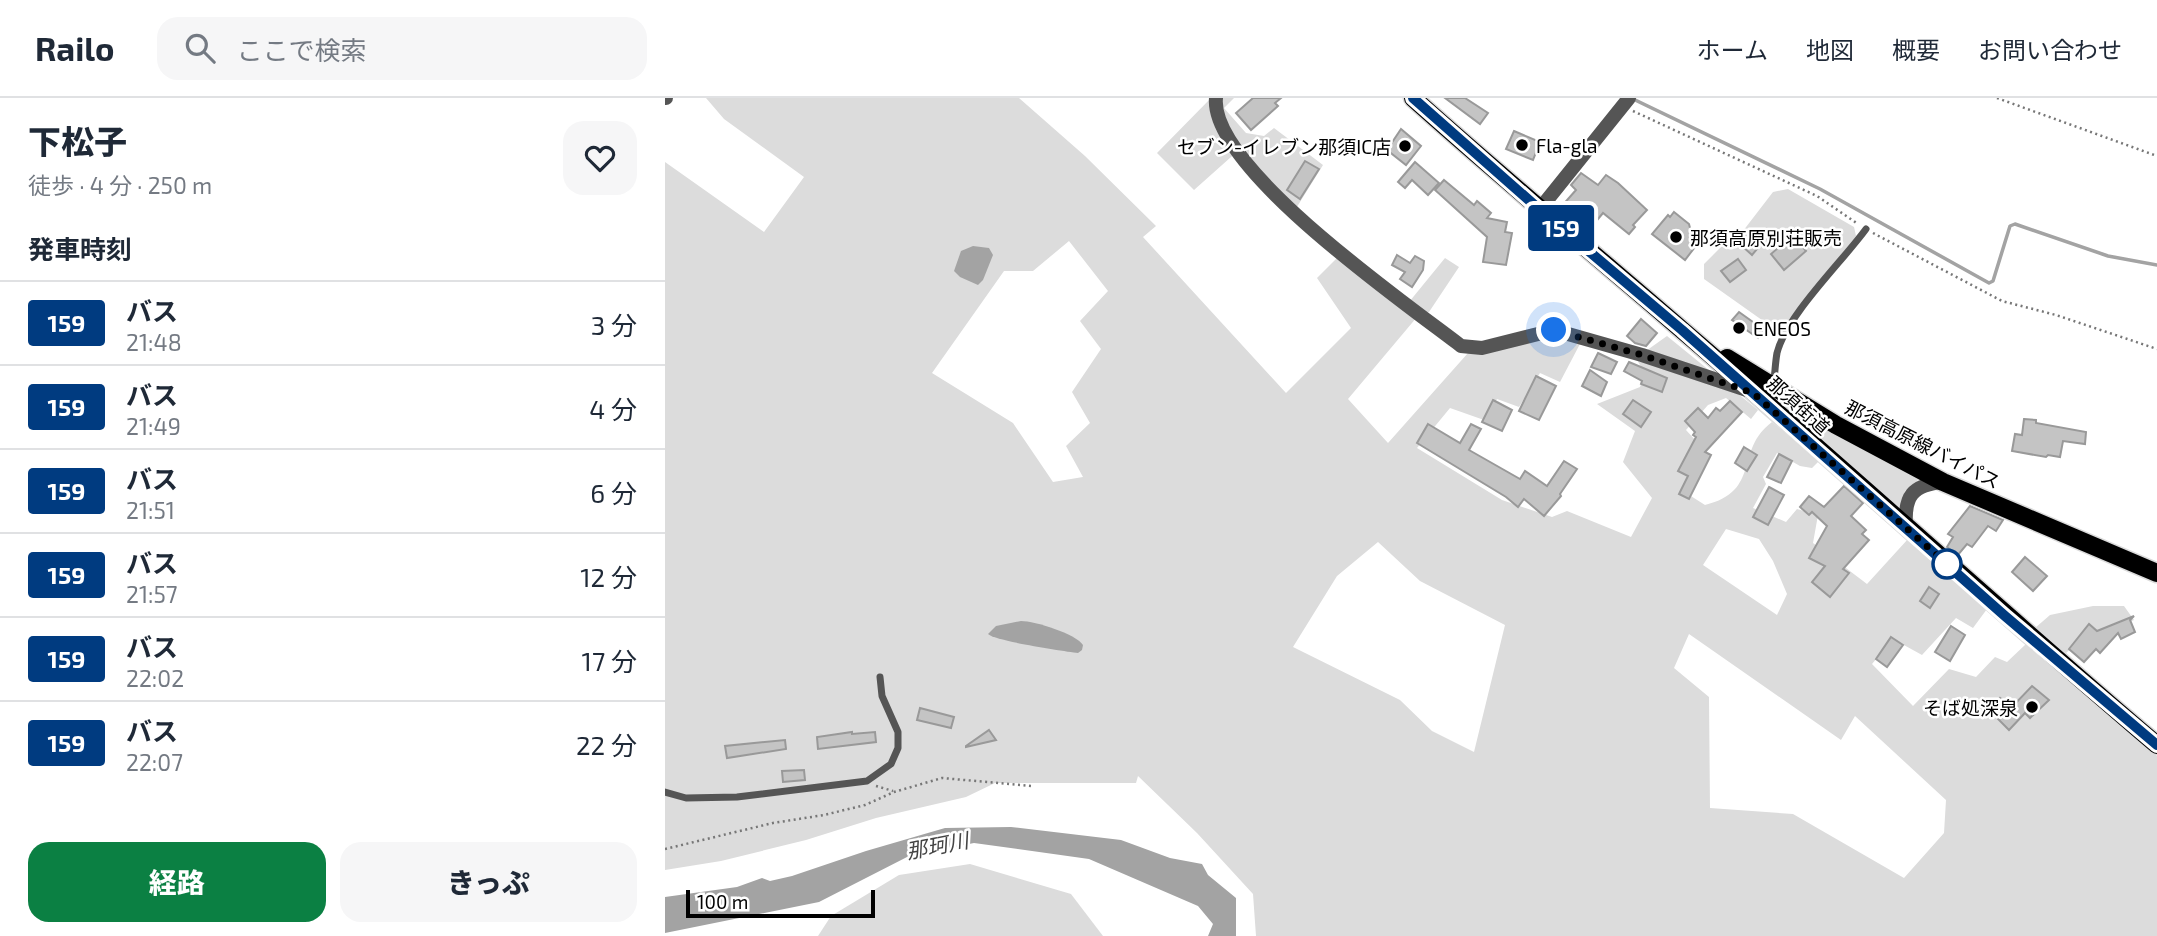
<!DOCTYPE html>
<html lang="ja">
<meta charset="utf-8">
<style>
body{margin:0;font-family:"Exo 2","Noto Sans JP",sans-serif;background:#f6f6f7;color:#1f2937;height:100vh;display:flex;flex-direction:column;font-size:26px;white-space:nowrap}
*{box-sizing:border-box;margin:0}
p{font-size:23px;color:#747a83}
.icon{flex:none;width:38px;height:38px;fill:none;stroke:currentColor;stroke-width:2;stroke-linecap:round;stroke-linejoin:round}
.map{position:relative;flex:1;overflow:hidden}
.drawer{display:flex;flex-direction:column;background:#fff;width:665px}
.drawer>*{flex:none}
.badge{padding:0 14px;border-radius:5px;font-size:24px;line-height:46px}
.scale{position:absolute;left:21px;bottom:18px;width:189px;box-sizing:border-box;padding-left:7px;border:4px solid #000;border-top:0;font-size:19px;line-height:24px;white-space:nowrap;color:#000;-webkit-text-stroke:5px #fff;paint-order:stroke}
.you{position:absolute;width:35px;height:35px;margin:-18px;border:5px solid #fff;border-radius:50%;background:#1a73e8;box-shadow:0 0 0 10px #1a73e833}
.map>.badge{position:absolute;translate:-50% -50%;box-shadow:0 0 0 4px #fff}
h2{padding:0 28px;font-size:26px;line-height:63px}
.round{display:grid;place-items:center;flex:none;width:74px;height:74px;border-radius:21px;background:#f6f6f7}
.head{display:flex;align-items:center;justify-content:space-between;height:119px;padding:0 28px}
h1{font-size:33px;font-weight:800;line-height:52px}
.primary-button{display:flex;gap:14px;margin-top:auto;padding:14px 28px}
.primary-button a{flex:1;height:80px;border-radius:21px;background:#0b8043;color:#fff;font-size:28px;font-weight:800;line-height:80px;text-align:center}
.primary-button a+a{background:#f6f6f7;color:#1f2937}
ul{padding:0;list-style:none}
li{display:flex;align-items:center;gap:21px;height:84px;padding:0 28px;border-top:2px solid #e0e1e3}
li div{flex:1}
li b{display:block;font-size:26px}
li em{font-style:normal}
li .badge{min-width:77px;font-weight:700;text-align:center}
header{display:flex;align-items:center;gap:42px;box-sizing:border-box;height:98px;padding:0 35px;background:#fff;border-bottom:2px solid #e0e1e3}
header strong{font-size:33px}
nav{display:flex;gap:38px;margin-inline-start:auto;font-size:24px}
.search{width:490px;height:63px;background:#f6f6f7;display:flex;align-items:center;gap:18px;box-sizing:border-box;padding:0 24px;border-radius:21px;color:#747a83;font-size:26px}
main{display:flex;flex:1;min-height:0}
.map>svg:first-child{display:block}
.green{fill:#dcdcdc;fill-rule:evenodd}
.water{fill:#a3a3a3}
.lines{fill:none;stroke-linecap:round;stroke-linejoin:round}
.stream{stroke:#a3a3a3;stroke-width:3.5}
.building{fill:#c4c4c4;stroke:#999;stroke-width:2}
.primary-casing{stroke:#dbdbdb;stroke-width:21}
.path{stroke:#777;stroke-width:2.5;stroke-dasharray:2 3.5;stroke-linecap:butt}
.lane{stroke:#555;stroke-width:7}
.street{stroke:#555;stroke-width:14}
.primary{stroke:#000;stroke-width:18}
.line-casing{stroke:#fff;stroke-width:16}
.line{stroke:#003b80;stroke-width:10}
.walk{stroke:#000;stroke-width:7;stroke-dasharray:0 12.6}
.poi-dot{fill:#000;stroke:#fff;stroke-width:2.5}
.stop-dot{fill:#fff;stroke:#003b80;stroke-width:3.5}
.labels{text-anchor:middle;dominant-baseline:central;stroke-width:5;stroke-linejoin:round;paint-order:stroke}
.poi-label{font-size:19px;fill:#000;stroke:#fff;text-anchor:start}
.street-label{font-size:19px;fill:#000;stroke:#fff}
.water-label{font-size:21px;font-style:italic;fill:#444;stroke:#fff}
</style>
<header>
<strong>Railo</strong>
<div class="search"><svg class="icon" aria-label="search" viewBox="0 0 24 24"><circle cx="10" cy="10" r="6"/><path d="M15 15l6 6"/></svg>ここで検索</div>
<nav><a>ホーム</a><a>地図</a><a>概要</a><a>お問い合わせ</a></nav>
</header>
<main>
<section class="drawer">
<div class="head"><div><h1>下松子</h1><p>徒歩 · 4 分 · 250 m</p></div><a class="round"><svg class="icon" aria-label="heart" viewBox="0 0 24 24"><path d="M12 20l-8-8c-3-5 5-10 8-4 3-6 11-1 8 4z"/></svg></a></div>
<h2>発車時刻</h2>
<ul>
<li><span class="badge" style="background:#003b80;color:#fff">159</span><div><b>バス</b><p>21:48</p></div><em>3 分</em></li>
<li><span class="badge" style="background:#003b80;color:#fff">159</span><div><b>バス</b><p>21:49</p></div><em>4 分</em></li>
<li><span class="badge" style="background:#003b80;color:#fff">159</span><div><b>バス</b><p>21:51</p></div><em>6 分</em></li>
<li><span class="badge" style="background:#003b80;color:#fff">159</span><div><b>バス</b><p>21:57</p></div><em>12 分</em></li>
<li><span class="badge" style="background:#003b80;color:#fff">159</span><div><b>バス</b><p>22:02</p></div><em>17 分</em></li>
<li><span class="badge" style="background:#003b80;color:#fff">159</span><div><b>バス</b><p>22:07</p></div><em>22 分</em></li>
</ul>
<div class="primary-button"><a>経路</a><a>きっぷ</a></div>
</section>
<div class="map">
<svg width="1492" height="838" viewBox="0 0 1492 838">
<rect width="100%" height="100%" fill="#fff"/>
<!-- green -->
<g class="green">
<path d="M 41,0 L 354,0 L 420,58 L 491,128 L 478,139 L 621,295 L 686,230 L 652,180 L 672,160 L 740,209 L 780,160 L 794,169 L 764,214 L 752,219 L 683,301 L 723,345 L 803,255 L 889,236 L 916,244 L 895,284 L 875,275 L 854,309 L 832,301 L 819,322 L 785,310 L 752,350 L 837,402 L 887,419 L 902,413 L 966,439 L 987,400 L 958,364 L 970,333 L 932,306 L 975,289 L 980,276 L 971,260 L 1002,238 L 1093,312 L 1086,321 L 1061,300 L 1043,307 L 1021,332 L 1032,344 L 1018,393 L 1040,407 C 1097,393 1069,352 1107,324 L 1154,363 L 1147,370 L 1135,368 L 1112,355 L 1098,379 L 1101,386 L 1088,410 L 1121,424 L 1132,411 L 1153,417 L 1148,445 L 1202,486 L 1243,441 L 1310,495 L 1322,511 L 1308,530 L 1291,520 L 1257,557 L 1228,541 L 1207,566 L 1248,608 L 1284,571 L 1311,579 L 1330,559 L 1342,564 L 1361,546 L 1370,530 L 1385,517 L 1428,508 L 1459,508 L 1469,522 C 1440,534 1407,539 1391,569 L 1492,658 L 1492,838 L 591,838 L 588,796 L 532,735 L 473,678 L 471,685 L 330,685 L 301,699 L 211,720 L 141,742 L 56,763 L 0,772 L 0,64 L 99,134 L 139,79 L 59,21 ZM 404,143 L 443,193 L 415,223 L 436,251 L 407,294 L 425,325 L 401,348 L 418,379 L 388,384 L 348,325 L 267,275 L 339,173 L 368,173 ZM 1061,431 L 1094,441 L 1108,463 L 1122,496 L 1112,517 L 1038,467 ZM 713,444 L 755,483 L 840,527 L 809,654 L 767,633 L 735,602 L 628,549 L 672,478 ZM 1024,536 L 1176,642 L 1190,618 L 1281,702 L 1279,735 L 1239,780 L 1128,716 L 1045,710 L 1044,599 L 1009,570 Z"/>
<polygon points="546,0 569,0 559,10 581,35 599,38 609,30 658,67 630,112 575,51 529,92 492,55"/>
<polygon points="1123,91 1189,129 1191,138 1120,228 1111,232 1039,181 1039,166 1063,142 1068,146 1108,94"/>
<polygon points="1136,321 1141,321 1253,382 1240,393 1234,412 1135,325"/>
<polygon points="305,766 406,796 438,838 153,838 166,818 234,777"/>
</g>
<!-- water -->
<g class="water">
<polygon points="308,148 324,150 328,157 318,182 313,187 295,179 289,173 296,153"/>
<path d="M 356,523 C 370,523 411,536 418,547 L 417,552 L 413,555 C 398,553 330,543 323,536 L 331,528 Z"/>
<polygon points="346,729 456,742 505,760 537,766 543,777 571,800 571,838 543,838 548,826 533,808 424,761 309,745 244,758 154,804 0,835 0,799 72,789 97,780 105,783 127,778 201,753 280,730"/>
</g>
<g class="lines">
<!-- stream -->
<polyline class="stream" points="968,1 1155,91 1324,185 1328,183 1345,128 1350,126 1443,158 1492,167"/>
</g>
<!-- building -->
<g class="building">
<polygon points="588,0 616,0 610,5 613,8 586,32 571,15"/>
<polygon points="780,0 800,0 823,15 815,26"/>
<polygon points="736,31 756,48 741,67 722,52"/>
<polygon points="849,33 875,44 868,62 841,51"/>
<polygon points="640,63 654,71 635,101 622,92"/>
<polygon points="750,64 774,85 763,97 747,82 740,90 733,84"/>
<polygon points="916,75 933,87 941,77 953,85 982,112 968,127 970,129 964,136 938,115 923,133 896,109 911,92 906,87"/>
<polygon points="779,82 809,107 812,103 826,115 822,120 842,124 840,134 847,135 841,167 818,164 822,139 770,92"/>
<polygon points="1009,114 1024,126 1030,149 1020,162 987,136 1003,117 1005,119"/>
<polygon points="1088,136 1098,144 1087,157 1077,148"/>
<polygon points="1128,137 1141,153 1119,172 1106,156"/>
<polygon points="732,157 745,165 750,158 759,163 758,172 747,189 735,181 740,174 727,167"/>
<polygon points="1073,161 1081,172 1065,184 1056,173"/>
<polygon points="1074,214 1099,232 1093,240 1067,222"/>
<polygon points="976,221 992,235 981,248 970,245 962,238"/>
<polygon points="933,255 952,264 946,276 926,269"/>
<polygon points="964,264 1002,280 997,294 976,286 977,283 959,273"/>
<polygon points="925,272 942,284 936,298 917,288"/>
<polygon points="871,278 891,288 874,322 854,313"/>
<polygon points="828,302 847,312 837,333 817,324"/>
<polygon points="968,302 986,314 976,329 958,316"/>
<polygon points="1065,303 1077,314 1040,354 1046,357 1024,401 1014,396 1023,378 1013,373 1031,339 1028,337 1030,334 1020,323 1033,310 1043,320 1051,310 1055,313"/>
<polygon points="1359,321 1371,322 1371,325 1421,334 1420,346 1398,343 1395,359 1383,357 1381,359 1347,353 1350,336 1357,337"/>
<polygon points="763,326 795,345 806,326 816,331 804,352 855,381 860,373 882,388 899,363 912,371 895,396 896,398 879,418 859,401 853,409 841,399 752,345"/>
<polygon points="1079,349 1092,357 1082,373 1070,365"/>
<polygon points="1114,356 1127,363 1116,385 1102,379"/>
<polygon points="1179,388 1198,405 1186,418 1201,432 1197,436 1204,442 1178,471 1184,475 1165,499 1147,484 1160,468 1144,460 1162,428 1147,414 1144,417 1135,409 1144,398 1159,409"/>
<polygon points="1104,389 1119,397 1103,427 1088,419"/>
<polygon points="1305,408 1338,422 1331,433 1323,428 1307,449 1302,446 1292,458 1282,449 1288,439 1283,436"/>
<polygon points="1360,459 1382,478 1368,493 1347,474"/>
<polygon points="1264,489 1274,496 1265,510 1255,503"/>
<polygon points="1469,518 1465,522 1470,534 1456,541 1453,535 1435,555 1431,551 1419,564 1404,551 1424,526 1432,533"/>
<polygon points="1286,528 1300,537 1285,563 1270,554"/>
<polygon points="1226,539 1238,547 1222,569 1211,561"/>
<polygon points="1367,588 1384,602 1365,620 1360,615 1344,632 1333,621 1337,616 1328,609 1335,600 1347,609"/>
<polygon points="255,610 289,619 286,630 252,622"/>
<polygon points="324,632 331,642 301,649 301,648"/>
<polygon points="187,634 187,636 210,634 211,644 153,651 152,639"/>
<polygon points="120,642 121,651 62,660 60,648"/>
<polygon points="139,672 140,682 118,684 117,673"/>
</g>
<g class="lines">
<defs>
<g id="primary">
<path d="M 748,0 C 836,79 927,154 1017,232 C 1177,369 1332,511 1492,647"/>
<polyline points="1062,260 1171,327 1278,384 1492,475"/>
</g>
</defs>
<!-- primary casing -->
<use href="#primary" class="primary-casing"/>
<!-- path -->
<g class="path">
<polyline points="1332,0 1492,58"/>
<polyline points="968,13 1152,98 1193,126"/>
<polyline points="1208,135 1337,203 1391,217 1492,251"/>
<polyline points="211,688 228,693"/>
<polyline points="0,751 108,725 159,717 200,707 229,694 277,680 367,688"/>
</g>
<!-- lane -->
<g class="lane">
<path d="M 1108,288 C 1110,278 1110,266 1112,255 C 1121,218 1177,164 1201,131"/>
<polyline points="0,694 21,700 72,699 202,683 226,666 233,650 233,634 217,598 215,579"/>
</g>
<!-- street -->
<g class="street">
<polyline points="0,0 1,0"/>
<path d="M 551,0 C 544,69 743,207 796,248 L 817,250 L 889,232 L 977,257 L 1085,293"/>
<polyline points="874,112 964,0"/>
<path d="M 1241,429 C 1239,398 1247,387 1278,384"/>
</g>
<!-- primary -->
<use href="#primary" class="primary"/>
</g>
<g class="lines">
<defs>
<polyline id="line" points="748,0 874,111 1017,232 1340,518 1492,647"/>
</defs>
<!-- line casing -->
<use href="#line" class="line-casing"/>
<!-- line -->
<use href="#line" class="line"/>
<!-- walk -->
<polyline class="walk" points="889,232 977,257 1088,295 1282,466"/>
</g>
<!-- markers -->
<g class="poi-dot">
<circle cx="857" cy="47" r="7"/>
<circle cx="740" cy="48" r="7"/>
<circle cx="1011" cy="139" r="7"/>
<circle cx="1074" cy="230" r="7"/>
<circle cx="1367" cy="609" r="7"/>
</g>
<circle class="stop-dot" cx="1282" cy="466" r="14"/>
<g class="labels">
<!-- poi labels -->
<g class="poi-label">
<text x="871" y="47">Fla-gla</text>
<text x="726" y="48" text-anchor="end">セブン-イレブン那須IC店</text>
<text x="1025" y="139">那須高原別荘販売</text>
<text x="1088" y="230">ENEOS</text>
<text x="1353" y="609" text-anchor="end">そば処深泉</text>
</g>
<!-- street labels -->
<g class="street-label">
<text transform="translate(1134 307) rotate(42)">那須街道</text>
<text transform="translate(1258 346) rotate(27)">那須高原線バイパス</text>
</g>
<!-- water labels -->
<g class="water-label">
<text transform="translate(272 747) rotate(-11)">那珂川</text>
</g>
</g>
</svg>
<div class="scale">100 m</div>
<div class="you" style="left:889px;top:232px"></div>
<b class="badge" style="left:896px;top:130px;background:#003b80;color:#fff">159</b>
</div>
</main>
